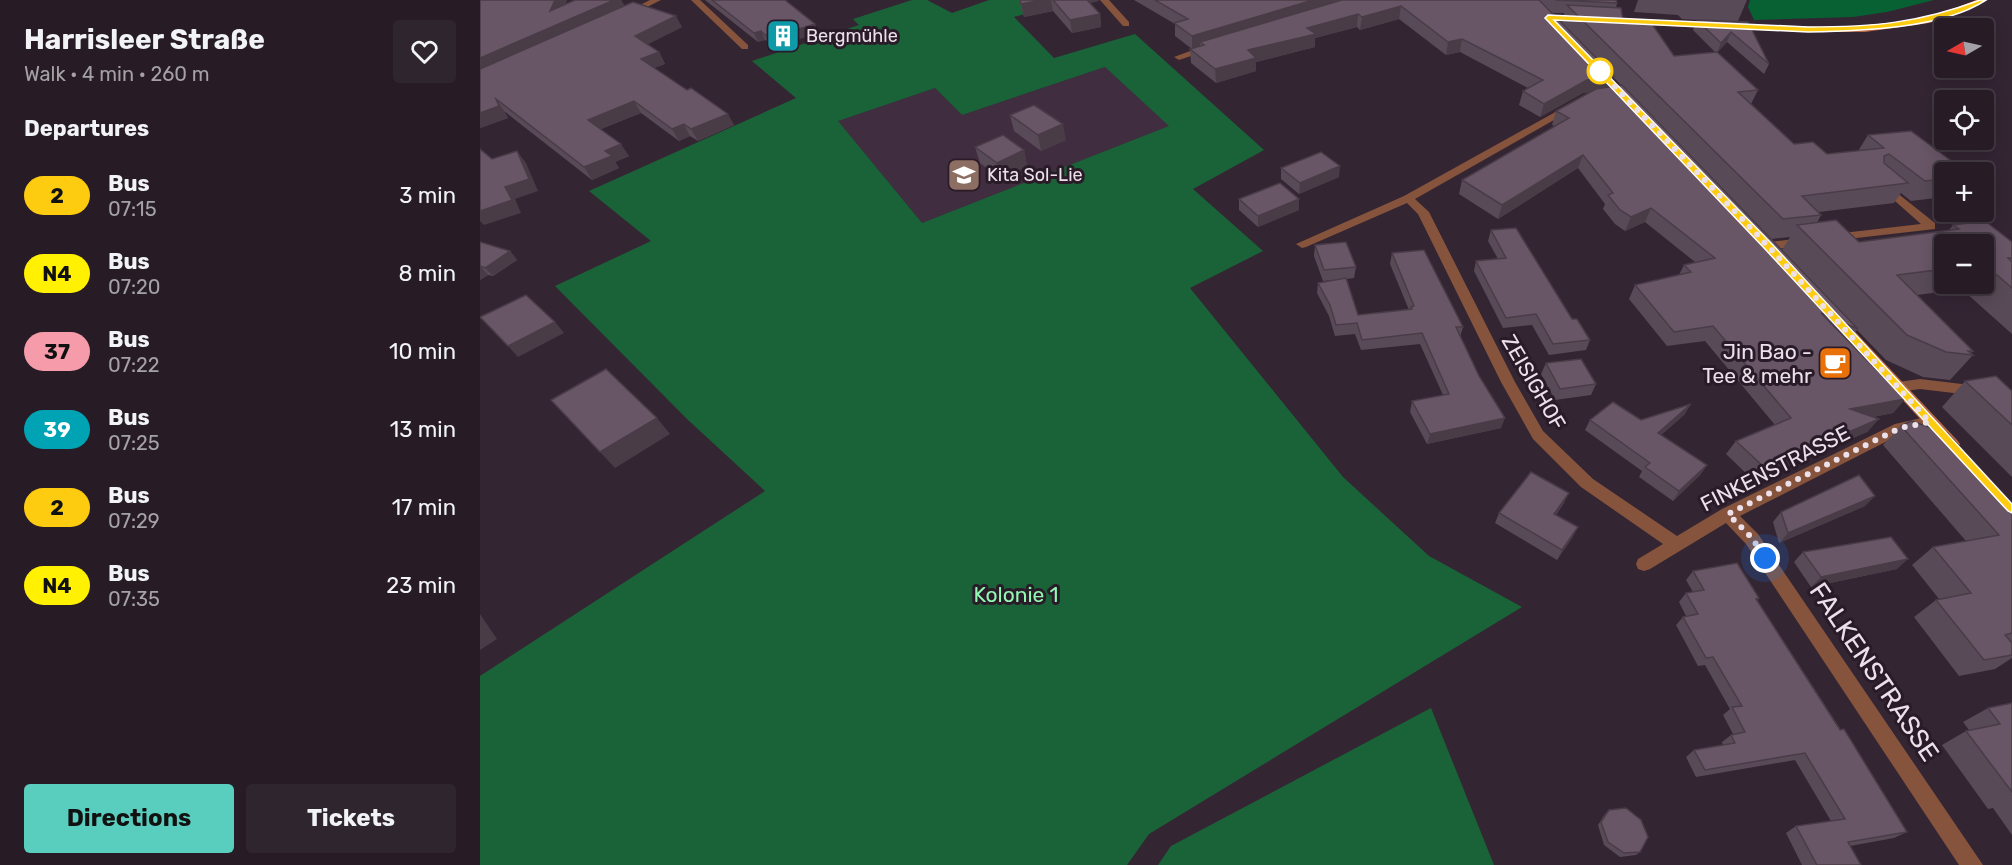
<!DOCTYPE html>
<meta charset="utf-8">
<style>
body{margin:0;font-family:Rubik,sans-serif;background:#2f252e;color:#f1f3f6;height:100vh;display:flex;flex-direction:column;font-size:22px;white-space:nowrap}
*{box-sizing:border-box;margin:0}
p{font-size:20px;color:#a4a1a7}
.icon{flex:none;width:33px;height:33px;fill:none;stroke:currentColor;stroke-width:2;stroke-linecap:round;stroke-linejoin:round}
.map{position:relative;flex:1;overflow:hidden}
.panel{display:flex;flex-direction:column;background:#271c26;width:480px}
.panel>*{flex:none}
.badge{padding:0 12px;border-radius:20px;font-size:21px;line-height:39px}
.needle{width:39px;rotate:261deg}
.buttons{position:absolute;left:1454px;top:18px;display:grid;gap:12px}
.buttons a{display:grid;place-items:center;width:60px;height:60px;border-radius:6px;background:#271c26;box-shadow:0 3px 15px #0003,0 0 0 2px #433a43;font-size:30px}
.you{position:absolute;width:30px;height:30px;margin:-15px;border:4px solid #fff;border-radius:50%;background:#1a73e8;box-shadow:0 0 0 9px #1a73e833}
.map>.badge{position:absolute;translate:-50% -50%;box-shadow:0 0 0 3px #fff}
h2{padding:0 24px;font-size:22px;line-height:54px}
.round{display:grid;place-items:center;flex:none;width:63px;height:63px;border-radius:6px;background:#2f252e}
.summary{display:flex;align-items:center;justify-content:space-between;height:102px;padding:0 24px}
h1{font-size:28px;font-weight:700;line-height:45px}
.action{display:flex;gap:12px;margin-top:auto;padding:12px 24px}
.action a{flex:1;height:69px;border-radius:6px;background:#59cebe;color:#111;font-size:24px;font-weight:700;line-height:69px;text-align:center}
.action a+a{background:#2f252e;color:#f1f3f6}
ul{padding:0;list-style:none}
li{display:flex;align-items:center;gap:18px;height:78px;padding:0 24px}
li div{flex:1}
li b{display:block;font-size:22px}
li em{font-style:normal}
li .badge{min-width:66px;font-weight:700;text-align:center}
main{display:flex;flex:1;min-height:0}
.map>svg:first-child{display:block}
.built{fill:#402d3f}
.green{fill:#1a6338;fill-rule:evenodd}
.forest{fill:#086132}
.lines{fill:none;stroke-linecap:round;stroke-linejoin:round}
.street{fill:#86543c;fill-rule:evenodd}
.secondary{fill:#b86943;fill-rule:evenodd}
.wall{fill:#594a58;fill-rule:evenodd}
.shaded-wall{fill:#493c47}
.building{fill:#685666;stroke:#493c47;stroke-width:1.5}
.line{fill:#fdcc10;stroke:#fff;stroke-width:1.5}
.walk{stroke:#ece1ea;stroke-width:6;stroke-dasharray:0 10.8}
.stop-dot{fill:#fff;stroke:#fdcc10;stroke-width:3}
.labels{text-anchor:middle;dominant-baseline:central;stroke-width:6;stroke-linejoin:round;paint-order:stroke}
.far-poi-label{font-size:18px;fill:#ece1ea;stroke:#2a1b29;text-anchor:start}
.poi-label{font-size:21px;fill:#ece1ea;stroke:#2a1b29;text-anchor:end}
.street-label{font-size:21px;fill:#ece1ea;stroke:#2a1b29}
.park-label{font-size:21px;fill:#91f8b2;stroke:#2a1b29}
.near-street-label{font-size:26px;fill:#ece1ea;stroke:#2a1b29}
</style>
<main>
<section class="panel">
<div class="summary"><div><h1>Harrisleer Straße</h1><p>Walk · 4 min · 260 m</p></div><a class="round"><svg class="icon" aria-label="heart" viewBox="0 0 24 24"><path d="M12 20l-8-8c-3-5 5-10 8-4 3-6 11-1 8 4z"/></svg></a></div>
<h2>Departures</h2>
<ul>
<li><span class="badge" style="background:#fdcc10;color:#111">2</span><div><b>Bus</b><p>07:15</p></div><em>3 min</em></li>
<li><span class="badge" style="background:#fff101;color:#111">N4</span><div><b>Bus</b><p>07:20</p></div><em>8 min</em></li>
<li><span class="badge" style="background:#f59baa;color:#111">37</span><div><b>Bus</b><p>07:22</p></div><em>10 min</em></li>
<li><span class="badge" style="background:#00a3b4;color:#fff">39</span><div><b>Bus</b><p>07:25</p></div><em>13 min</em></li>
<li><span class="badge" style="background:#fdcc10;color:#111">2</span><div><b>Bus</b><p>07:29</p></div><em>17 min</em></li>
<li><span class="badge" style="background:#fff101;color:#111">N4</span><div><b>Bus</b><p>07:35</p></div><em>23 min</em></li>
</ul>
<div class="action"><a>Directions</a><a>Tickets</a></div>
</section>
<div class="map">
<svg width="1532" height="865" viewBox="0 0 1532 865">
<rect width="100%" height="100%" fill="#342533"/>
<!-- built -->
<polygon class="built" points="625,67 690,126 442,223 357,121 455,88 482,115"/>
<!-- green -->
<g class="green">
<path d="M 432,0 L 447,0 L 472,13 L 509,0 L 592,0 L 534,17 L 574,58 L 655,34 L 784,150 L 713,189 L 783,251 L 710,288 L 863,477 L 949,556 L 1042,607 L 669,834 L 647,865 L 0,865 L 0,676 L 285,491 L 207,419 L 75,286 L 171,241 L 109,191 L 316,98 L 272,61 L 379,25 L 373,19 ZM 625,67 L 689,126 L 442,223 L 358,121 L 455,88 L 482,115 Z"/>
<polygon points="951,708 1014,865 678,865 691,846"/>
</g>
<!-- forest -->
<polygon class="forest" points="1270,0 1454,0 1407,12 1373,17 1274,20 1268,7"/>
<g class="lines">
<!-- street -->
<g class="street">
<polygon points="170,0 181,0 151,15 144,13"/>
<polygon points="211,0 220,0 268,45 268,49 262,49"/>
<polygon points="620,0 629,0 649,22 649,26 643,26"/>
<polygon points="729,44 734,47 732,49 699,60 694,57"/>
<polygon points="1088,105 1097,107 935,199 949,212 1035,382 1063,431 1113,479 1197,536 1242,509 1415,424 1450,416 1455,418 1457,422 1455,426 1423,433 1260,516 1278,534 1503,865 1479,865 1266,544 1246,523 1170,569 1164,571 1158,569 1156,564 1158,559 1183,544 1101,487 1053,439 1021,382 938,214 927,203 826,247 822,248 816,244 924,196"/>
<polygon points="1402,181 1455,223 1455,229 1350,241 1348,238 1354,234 1441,224 1398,186 1398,182"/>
<polygon points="1324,238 1330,242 1328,245 1288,250 1282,246 1288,242"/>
<polygon points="1440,379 1532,390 1532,400 1440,389 1418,392 1411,387 1418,382"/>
</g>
<!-- secondary -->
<g class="secondary">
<path d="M 1496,0 L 1507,0 L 1478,14 L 1449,23 L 1385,32 L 1324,32 L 1125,23 L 1121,20 L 1125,17 C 1177,20 1228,23 1280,25 C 1354,28 1426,30 1496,0 Z"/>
<polygon points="1359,318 1364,320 1477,440 1480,444 1477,448 1467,448 1354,326 1352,323 1354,320"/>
</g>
</g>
<!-- wall -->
<g class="wall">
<polygon points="0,0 87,0 85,4 141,0 144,5 202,27 168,44 179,52 185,64 174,68 254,125 218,141 210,136 199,141 161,113 121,129 149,156 135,162 139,168 112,180 24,111 28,118 0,128"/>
<polygon points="225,0 305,0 335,24 338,33 303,44 289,43 285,40 278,42"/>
<polygon points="539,0 619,0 618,1 610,3 620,14 621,27 592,33 573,11 544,17"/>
<path d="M 654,0 L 1137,0 L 1137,3 L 1136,8 L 1143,21 L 1194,56 L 1236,53 L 1213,30 L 1217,20 L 1202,19 L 1198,15 L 1154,12 L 1158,0 L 1267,0 L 1258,21 L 1268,22 L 1289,64 L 1284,74 L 1247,42 L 1237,52 L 1278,90 L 1271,104 L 1314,144 L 1347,154 L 1378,151 L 1388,135 L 1464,172 L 1464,197 L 1431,201 L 1421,193 L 1414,203 L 1339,212 L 1341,215 L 1337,223 L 1379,242 L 1469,230 L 1473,225 L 1532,242 L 1532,334 L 1476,284 L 1503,284 L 1503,244 L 1464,244 L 1464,284 L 1474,284 L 1468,291 L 1437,295 L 1493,351 L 1491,353 L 1493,355 L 1470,380 L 1443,377 L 1406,360 L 1377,330 L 1369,341 L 1425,399 L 1413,413 L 1393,417 L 1399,419 L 1387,432 L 1274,481 L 1246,454 L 1256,441 L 1295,425 L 1225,341 L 1187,346 L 1149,299 L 1155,285 L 1199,275 L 1204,265 L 1215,262 L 1165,222 L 1145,231 L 1135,224 L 1123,209 L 1125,204 L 1098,168 L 1018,219 L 979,194 L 982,180 L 1075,126 L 1072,125 L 1076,111 L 1110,92 L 1103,93 L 1060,117 L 1039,105 L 1043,91 L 1048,88 L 980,52 L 966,55 L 919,19 L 880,30 L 877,27 L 835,38 L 835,47 L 776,62 L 776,71 L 736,83 L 711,63 L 710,49 L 712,49 L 695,36 L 695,24 ZM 1072,13 L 1084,13 L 1082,23 ZM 1133,77 L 1141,85 L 1130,87 ZM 1310,237 L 1302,250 L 1292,239 Z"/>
<polygon points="530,115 586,140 561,151 534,131"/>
<polygon points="495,147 544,150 547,166 521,179 500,163"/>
<polygon points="801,168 859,177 819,194 801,179"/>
<polygon points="759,199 819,199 819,210 778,227 759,210"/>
<polygon points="1011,230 1110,340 1106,350 1069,355 1052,325 1023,328 994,271 996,261 1018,259 1008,241"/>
<polygon points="0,242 30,251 37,260 13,276 8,275 0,280"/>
<polygon points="835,245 876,267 874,278 867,279 878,315 929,310 910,264 912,253 983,327 980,337 1021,428 947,444 930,412 932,401 963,395 940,344 881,350 875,334 855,336 849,316 837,293 838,283 853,280 843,281 834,256"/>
<polygon points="1066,363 1116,384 1111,395 1075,400 1061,374"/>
<polygon points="1485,381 1532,391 1532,477 1462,407"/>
<polygon points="1205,414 1181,435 1227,465 1220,475 1193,501 1159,477 1162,471 1105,430 1110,420 1161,420"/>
<polygon points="1421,426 1532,503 1532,658 1515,669 1479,676 1434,617 1456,600 1459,599 1432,565 1453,547 1486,541 1403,445"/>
<polygon points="1084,503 1076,515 1098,527 1092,538 1077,560 1015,523 1019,513"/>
<polygon points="1385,506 1299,543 1293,522 1301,512"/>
<polygon points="1323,552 1417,569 1331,587 1314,562"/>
<polygon points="1213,571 1279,598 1277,600 1427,832 1414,838 1370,846 1381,865 1322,865 1306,833 1316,826 1351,821 1315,760 1216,777 1206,757 1214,750 1243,745 1242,742 1251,735 1253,734 1243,715 1250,709 1225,665 1218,666 1196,625 1203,617 1206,616 1199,602 1206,593 1213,592 1206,580"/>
<polygon points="1532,703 1532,835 1513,808 1508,809 1462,745 1486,731 1489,730 1483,722 1508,708"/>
<polygon points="1129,810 1160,852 1156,855 1140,857 1124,845 1118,825 1125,814"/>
</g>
<!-- shaded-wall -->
<g class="shaded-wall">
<polygon points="75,0 87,0 76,22 70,11"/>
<polygon points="134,0 141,0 146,8 0,73 0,58"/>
<polygon points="562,0 571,0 573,11 544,17 541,4"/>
<polygon points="601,0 619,0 618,1 602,5"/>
<polygon points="833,0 874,0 720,42 720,47 712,49 712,36"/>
<polygon points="921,6 919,19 880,30 882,17"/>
<polygon points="620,14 621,27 592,33 590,20"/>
<polygon points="878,14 877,27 835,38 835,47 776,62 776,71 736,83 735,69 768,50 827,28"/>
<polygon points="196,16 202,27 162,47 155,36"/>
<polygon points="335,24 338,33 303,44 300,35"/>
<polygon points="281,31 285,40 278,42 274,33"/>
<polygon points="1251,32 1247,42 1237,53 1241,43"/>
<polygon points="982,39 980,52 966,55 968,42"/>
<polygon points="179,52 185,64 168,70 161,59"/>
<polygon points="1134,76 1129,89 1103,93 1060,117 1064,104 1107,80"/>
<polygon points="16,99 24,111 28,118 0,128 0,113"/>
<polygon points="154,101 161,113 116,131 108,120"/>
<polygon points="248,114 254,125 218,141 211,129"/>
<polygon points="204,124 210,136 199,141 192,129"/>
<polygon points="583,124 586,140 561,151 558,135"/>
<polygon points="141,144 149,156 135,162 139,168 112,180 104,167 125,151"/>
<polygon points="544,150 547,166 521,179 517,163"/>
<polygon points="37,151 46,163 58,191 35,199 41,213 4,225 0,221 0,211 25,187"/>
<polygon points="1103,155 1098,168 1018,219 1022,205"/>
<polygon points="860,166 859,177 819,194 820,183"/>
<polygon points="819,199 819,210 778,227 778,216"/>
<polygon points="1171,208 1165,222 1145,231 1151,217"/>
<polygon points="30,251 37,260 13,276 5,268"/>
<polygon points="0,266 8,275 0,280"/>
<polygon points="75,322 84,333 38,357 28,346"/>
<polygon points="1425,399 1413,413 1358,423 1370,409"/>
<polygon points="1211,404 1205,414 1173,442 1178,433"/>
<polygon points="177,418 190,434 135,468 120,452"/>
<polygon points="1025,418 1021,428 947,444 950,434"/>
<polygon points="1399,419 1387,432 1274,481 1285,468"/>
<polygon points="1227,465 1220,475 1193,501 1199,491"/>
<polygon points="1089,493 1084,503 1069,524 1074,514"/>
<polygon points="1395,496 1385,506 1299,543 1308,533"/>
<polygon points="1098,527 1092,538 1077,560 1082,550"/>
<polygon points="1428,559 1417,569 1331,587 1341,577"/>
<polygon points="0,614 17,639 0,650"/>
</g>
<!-- building -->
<g class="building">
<polygon points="0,0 75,0 70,11 95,0 134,0 0,58"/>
<polygon points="232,0 305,0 335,24 300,35 285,35 281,31 274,33"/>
<polygon points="540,0 562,0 541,4"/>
<polygon points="573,0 607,0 620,14 590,20"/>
<polygon points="675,0 833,0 712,36 694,23 708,19"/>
<polygon points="862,0 1059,0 1134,76 1107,80 1064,104 1043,91 1063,80 982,39 968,42 921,6 882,17 878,14 827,28 836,34 768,50 776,58 735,69 710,49 724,45 720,42"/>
<polygon points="1075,0 1136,0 1137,3"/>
<polygon points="153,2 196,16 155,36 179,52 161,59 207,90 211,88 248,114 211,129 204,124 192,129 154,101 108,120 141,144 125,151 132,156 104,167 16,99 19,106 0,113 0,69"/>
<polygon points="1087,5 1141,8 1143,21 1170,21 1194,56 1237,52 1278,90 1258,92 1314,144 1333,142 1347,154 1404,148 1388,135 1431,131 1486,172 1464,172 1464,179 1445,181 1409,154 1404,156 1404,163 1428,183 1322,196 1341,215 1303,219"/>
<polygon points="1217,20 1268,22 1289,64 1251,32 1241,43"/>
<polygon points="1142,85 1378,329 1341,313 1425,399 1370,409 1399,419 1285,468 1256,441 1311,418 1233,326 1194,332 1155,285 1211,272 1204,265 1235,258 1171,208 1151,217 1140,210 1128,195 1133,193 1103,155 1022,205 982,180 1089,118 1076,111 1116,89"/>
<polygon points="554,105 583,124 558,135 530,115"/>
<polygon points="523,135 544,150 517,163 495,147"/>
<polygon points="0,149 12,159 37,151 49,179 25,187 32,200 0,211"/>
<polygon points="841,152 860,166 820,183 801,168"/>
<polygon points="800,183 819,199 778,216 759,199"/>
<polygon points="1356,220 1379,242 1479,229 1473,225 1505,221 1532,242 1532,258 1528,258 1532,262 1532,288 1503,263 1503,244 1481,244 1473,238 1477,244 1464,244 1464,269 1417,275 1493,351 1488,351 1493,355 1466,352 1427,335 1317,225"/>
<polygon points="1036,228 1092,319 1097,319 1110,340 1073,344 1056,314 1026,318 996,261 1026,258 1011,230"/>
<polygon points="0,242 30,251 5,268 0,266"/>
<polygon points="866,242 876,267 844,270 835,245"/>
<polygon points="944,250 983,327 976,327 999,376 1025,418 950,434 932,401 969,394 942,333 882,340 877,323 856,325 850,305 838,283 866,278 878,315 932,309 931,307 934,306 912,253"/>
<polygon points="46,295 75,322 28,346 0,317"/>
<polygon points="1101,359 1116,384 1080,389 1066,363"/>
<polygon points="126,369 177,418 120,452 71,400"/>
<polygon points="1516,376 1532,391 1532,425 1485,381"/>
<polygon points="1133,402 1161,420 1211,404 1178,433 1227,465 1199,491 1165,467 1170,463 1110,420"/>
<polygon points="1431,421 1467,433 1532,503 1532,633 1525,635 1532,643 1532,655 1504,660 1456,600 1491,593 1453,547 1519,535 1421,426"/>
<polygon points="1051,472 1089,493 1074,514 1098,527 1082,550 1019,513"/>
<polygon points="1379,475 1395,496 1308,533 1301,512"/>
<polygon points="1411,537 1428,559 1341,577 1323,552"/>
<polygon points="1257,563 1279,598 1276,599 1360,730 1364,729 1427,832 1368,842 1381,865 1337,865 1316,826 1365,819 1325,753 1225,770 1214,750 1255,743 1251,735 1265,732 1252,707 1262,706 1233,657 1226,658 1203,617 1218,614 1206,593 1224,590 1213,571"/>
<polygon points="1532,703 1532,792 1486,731 1520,724 1508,708"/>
<polygon points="1146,808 1161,820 1168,837 1160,852 1144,853 1128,842 1121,822 1129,810"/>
</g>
<!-- line -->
<path class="line" d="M 1500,0 L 1506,0 C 1462,29 1379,31 1328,32 L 1074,20 L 1292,244 L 1532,504 L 1532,513 L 1528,511 L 1285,249 L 1065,18 L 1068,15 L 1328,27 C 1393,27 1439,23 1500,0 Z"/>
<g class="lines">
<!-- walk -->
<polyline class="walk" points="1120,71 1288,246 1450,422 1420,428 1248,514 1272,538 1285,558"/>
</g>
<!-- icons -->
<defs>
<symbol id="building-square" viewBox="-11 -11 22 22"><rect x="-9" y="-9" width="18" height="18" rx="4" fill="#0f9aa8" stroke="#2a1b29"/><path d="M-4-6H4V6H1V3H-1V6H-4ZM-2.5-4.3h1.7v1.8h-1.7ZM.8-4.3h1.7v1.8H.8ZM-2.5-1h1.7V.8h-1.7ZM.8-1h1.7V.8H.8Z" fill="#fff"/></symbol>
<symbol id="school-square" viewBox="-11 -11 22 22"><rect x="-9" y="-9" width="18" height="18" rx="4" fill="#8d6e63" stroke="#2a1b29"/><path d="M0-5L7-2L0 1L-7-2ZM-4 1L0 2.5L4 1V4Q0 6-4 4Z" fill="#fff"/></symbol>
<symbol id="cafe-square" viewBox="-11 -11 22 22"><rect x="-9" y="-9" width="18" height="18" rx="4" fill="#e8710a" stroke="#2a1b29"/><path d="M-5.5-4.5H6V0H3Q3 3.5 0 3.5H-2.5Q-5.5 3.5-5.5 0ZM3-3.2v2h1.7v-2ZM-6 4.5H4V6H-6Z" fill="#fff"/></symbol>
</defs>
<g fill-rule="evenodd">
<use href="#building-square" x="284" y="17" width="38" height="38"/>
<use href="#school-square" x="465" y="156" width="38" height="38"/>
<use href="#cafe-square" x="1336" y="344" width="38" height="38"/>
</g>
<!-- markers -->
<circle class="stop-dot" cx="1120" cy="71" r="12"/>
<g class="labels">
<!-- far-poi labels -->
<g class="far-poi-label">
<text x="326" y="36">Bergmühle</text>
<text x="507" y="175">Kita Sol-Lie</text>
</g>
<!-- poi labels -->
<g class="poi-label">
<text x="1332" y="351">Jin Bao -<tspan x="1332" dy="24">Tee &amp; mehr</tspan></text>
</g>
<!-- street labels -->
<g class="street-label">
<text transform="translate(1054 382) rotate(60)">ZEISIGHOF</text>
<text transform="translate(1295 468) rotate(-27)">FINKENSTRASSE</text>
</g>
<!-- park labels -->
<g class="park-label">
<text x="536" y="594">Kolonie 1</text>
</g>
<!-- near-street labels -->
<g class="near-street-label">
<text transform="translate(1394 672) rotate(56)">FALKENSTRASSE</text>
</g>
</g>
</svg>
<div class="buttons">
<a><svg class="needle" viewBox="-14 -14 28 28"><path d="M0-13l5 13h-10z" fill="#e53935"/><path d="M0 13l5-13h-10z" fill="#a4a1a7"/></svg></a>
<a><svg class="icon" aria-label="locate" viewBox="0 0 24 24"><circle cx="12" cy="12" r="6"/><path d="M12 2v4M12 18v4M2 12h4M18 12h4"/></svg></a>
<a>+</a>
<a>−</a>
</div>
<div class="you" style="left:1285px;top:558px"></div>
</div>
</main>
